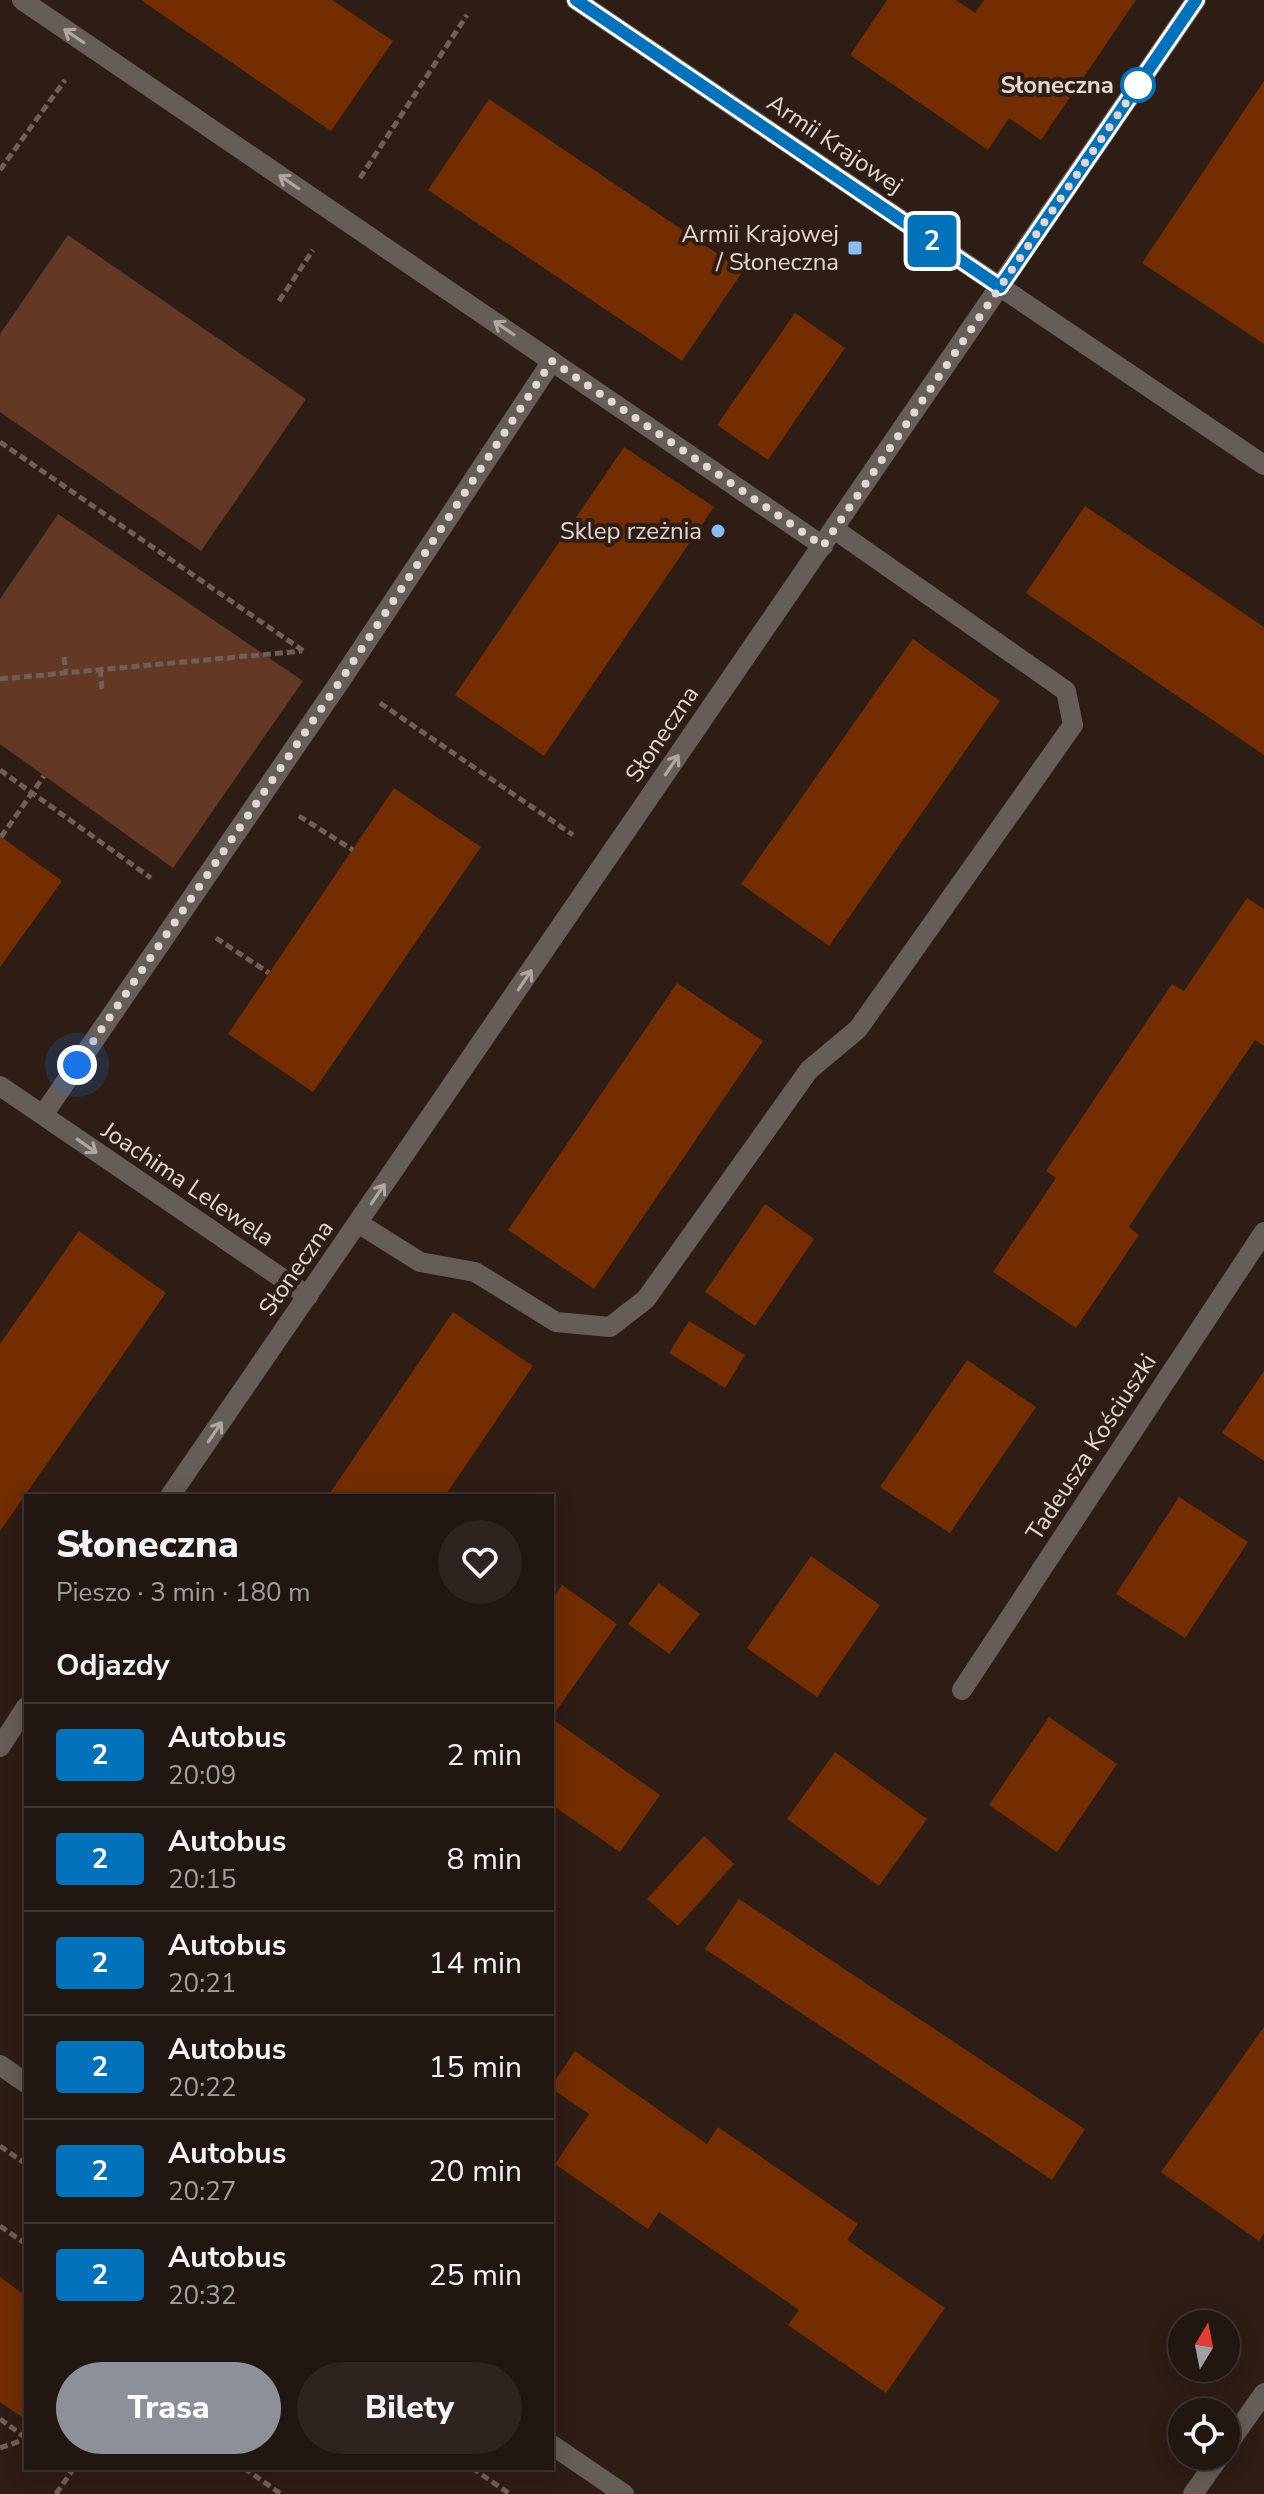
<!DOCTYPE html>
<html lang="pl">
<meta charset="utf-8">
<style>
body{margin:0;font-family:"Nunito Sans",sans-serif;background:#2e231e;color:#f1f3f6;height:100vh;display:flex;flex-direction:column;font-size:30px;white-space:nowrap}
*{box-sizing:border-box;margin:0}
p{font-size:26px;color:#a29f9f}
.icon{flex:none;width:44px;height:44px;fill:none;stroke:currentColor;stroke-width:2;stroke-linecap:round;stroke-linejoin:round}
.map{position:relative;flex:1;overflow:hidden}
.panel{position:absolute;left:24px;top:1494px;width:530px;height:976px;display:flex;flex-direction:column;background:#221610;border-radius:0px;box-shadow:0 4px 20px #0003,0 0 0 2px #3f3530}
.panel>*{flex:none}
.badge{padding:0 16px;border-radius:6px;font-size:28px;line-height:52px}
.needle{width:52px;rotate:10deg}
.tools{position:absolute;left:1168px;top:2310px;display:grid;gap:16px}
.tools a{display:grid;place-items:center;width:72px;height:72px;border-radius:50%;background:#221610;box-shadow:0 4px 20px #0003,0 0 0 2px #3f3530;font-size:40px}
.you{position:absolute;width:40px;height:40px;margin:-20px;border:6px solid #fff;border-radius:50%;background:#1a73e8;box-shadow:0 0 0 12px #1a73e833}
.map>.badge{position:absolute;translate:-50% -50%;box-shadow:0 0 0 4px #fff}
h2{padding:0 32px;font-size:30px;line-height:72px}
.round{display:grid;place-items:center;flex:none;width:84px;height:84px;border-radius:42px;background:#2e231e}
.overview{display:flex;align-items:center;justify-content:space-between;height:136px;padding:0 32px}
h1{font-size:38px;font-weight:800;line-height:60px}
.button{display:flex;gap:16px;margin-top:auto;padding:16px 32px}
.button a{flex:1;height:92px;border-radius:48px;background:#8c9099;color:#fff;font-size:32px;font-weight:800;line-height:92px;text-align:center}
.button a+a{background:#2e231e;color:#f1f3f6}
ul{padding:0;list-style:none}
li{display:flex;align-items:center;gap:24px;height:104px;padding:0 32px;border-top:2px solid #3f3530}
li div{flex:1}
li b{display:block;font-size:30px}
li em{font-style:normal}
li .badge{min-width:88px;font-weight:700;text-align:center}
.map>svg:first-child{display:block}
.green{fill:#633925}
.building{fill:#732d01}
.lines{fill:none;stroke-linecap:round;stroke-linejoin:round}
.path{stroke:#6f5f58;stroke-width:5;stroke-dasharray:8 4;stroke-linecap:butt}
.minor{stroke:#665c58;stroke-width:20}
.oneway{stroke:#b2a6a1}
.line-casing{stroke:#fff;stroke-width:18}
.line{stroke:#0072bc;stroke-width:12}
.walk{stroke:#e4d7d1;stroke-width:8;stroke-dasharray:0 14.4}
.stop-dot{fill:#fff;stroke:#0072bc;stroke-width:4}
.poi-dot{fill:#88bafc;stroke:#2e1d15;stroke-width:3}
.labels{text-anchor:middle;dominant-baseline:central;stroke-width:8;stroke-linejoin:round;paint-order:stroke}
.stop-label{font-size:24px;font-weight:bold;fill:#e4d7d1;stroke:#2e1d15;text-anchor:end}
.street-label{font-size:24px;fill:#e4d7d1;stroke:#2e1d15}
.poi-label{font-size:24px;fill:#e4d7d1;stroke:#2e1d15;text-anchor:end}
</style>
<div class="map">
<svg width="1264" height="2494" viewBox="0 0 1264 2494">
<rect width="100%" height="100%" fill="#2e1d15"/>
<!-- green -->
<g class="green">
<polygon points="68,235 306,399 201,551 0,412 0,334"/>
<polygon points="58,514 303,681 173,868 0,744 0,599"/>
</g>
<!-- building -->
<g class="building">
<polygon points="141,0 332,0 393,41 331,131"/>
<polygon points="887,0 956,0 975,13 984,0 1136,0 1041,140 1009,118 988,150 850,55"/>
<polygon points="1264,81 1264,344 1142,263"/>
<polygon points="489,99 743,271 682,361 428,190"/>
<polygon points="795,313 845,348 768,460 717,425"/>
<polygon points="624,447 714,507 544,756 455,695"/>
<polygon points="1085,506 1264,627 1264,755 1026,593"/>
<polygon points="913,639 1000,701 829,946 741,884"/>
<polygon points="394,788 481,847 313,1092 228,1034"/>
<polygon points="0,836 62,881 0,967"/>
<polygon points="1247,898 1264,909 1264,1046 1255,1040 1160,1180 1129,1227 1139,1235 1076,1328 993,1272 1056,1178 1046,1171 1172,984 1184,991"/>
<polygon points="677,983 763,1041 594,1289 508,1230"/>
<polygon points="765,1204 814,1239 755,1326 705,1292"/>
<polygon points="79,1231 166,1293 0,1531 0,1344"/>
<polygon points="453,1312 533,1366 445,1496 328,1496"/>
<polygon points="689,1321 745,1355 725,1388 669,1353"/>
<polygon points="967,1360 1036,1407 950,1533 880,1487"/>
<polygon points="1264,1371 1264,1461 1222,1433"/>
<polygon points="1179,1497 1248,1542 1185,1638 1116,1594"/>
<polygon points="811,1556 880,1605 817,1697 747,1648"/>
<polygon points="659,1583 700,1614 669,1654 628,1624"/>
<polygon points="562,1585 617,1624 552,1717 552,1599"/>
<polygon points="1049,1717 1117,1764 1057,1852 989,1805"/>
<polygon points="552,1719 660,1795 620,1852 552,1805"/>
<polygon points="835,1752 927,1819 879,1886 787,1819"/>
<polygon points="704,1836 734,1864 678,1926 647,1899"/>
<polygon points="739,1899 1085,2129 1052,2180 705,1949"/>
<polygon points="1264,2027 1264,2233 1259,2241 1161,2172"/>
<polygon points="575,2051 707,2144 718,2127 858,2224 847,2240 945,2308 886,2393 788,2325 799,2310 659,2212 648,2229 555,2164 589,2114 552,2089 552,2085"/>
<polygon points="0,2277 26,2296 26,2412 22,2417 0,2402"/>
</g>
<g class="lines">
<!-- path -->
<g class="path">
<polyline points="0,170 65,80"/>
<polyline points="360,178 467,15"/>
<polyline points="279,301 313,250"/>
<polyline points="0,442 305,652"/>
<polyline points="64,657 66,673"/>
<polyline points="100,669 102,689"/>
<polyline points="0,679 302,651"/>
<polyline points="380,703 573,835"/>
<polyline points="0,770 151,878"/>
<polyline points="299,816 353,850"/>
<polyline points="1,837 44,776"/>
<polyline points="216,938 269,973"/>
<polyline points="0,2146 26,2164"/>
<polyline points="0,2226 26,2244"/>
<polyline points="0,2419 26,2438"/>
<polyline points="0,2448 26,2439"/>
<polyline points="244,2468 281,2494"/>
<polyline points="472,2468 510,2494"/>
<polyline points="56,2494 74,2468"/>
</g>
<!-- minor -->
<g class="minor">
<polyline points="22,0 823,546"/>
<polyline points="576,0 1264,465"/>
<polyline points="0,1086 308,1296"/>
<polyline points="43,1115 343,677 552,361"/>
<polyline points="358,1223 420,1262 475,1272 556,1322 610,1327 646,1299 809,1070 858,1029 1073,725 1066,691 834,529"/>
<polyline points="170,1496 1196,0"/>
<polyline points="962,1690 1264,1232"/>
<polyline points="0,1747 26,1707"/>
<polyline points="0,2065 26,2083"/>
<polyline points="552,2445 624,2494"/>
<polyline points="1226,2447 1264,2393"/>
<polyline points="1193,2494 1220,2456"/>
</g>
</g>
<!-- one-way arrows -->
<defs><path id="oneway-shaft" d="M-6 0H5M1.5-3L5.5 0L1.5 3" fill="none" stroke-width="1.6" stroke-linecap="round" stroke-linejoin="round" transform="scale(2)"/></defs>
<g class="oneway">
<use href="#oneway-shaft" transform="translate(74 36) rotate(-146)"/>
<use href="#oneway-shaft" transform="translate(289 182) rotate(-146)"/>
<use href="#oneway-shaft" transform="translate(504 328) rotate(-146)"/>
<use href="#oneway-shaft" transform="translate(672 765) rotate(-56)"/>
<use href="#oneway-shaft" transform="translate(525 980) rotate(-56)"/>
<use href="#oneway-shaft" transform="translate(87 1146) rotate(35)"/>
<use href="#oneway-shaft" transform="translate(378 1194) rotate(-56)"/>
<use href="#oneway-shaft" transform="translate(215 1432) rotate(-56)"/>
</g>
<g class="lines">
<defs>
<polyline id="line" points="576,0 1000,287 1196,0"/>
</defs>
<!-- line casing -->
<use href="#line" class="line-casing"/>
<!-- line -->
<use href="#line" class="line"/>
<!-- walk -->
<polyline class="walk" points="77,1065 343,677 552,361 823,546 1141,81 1138,85"/>
</g>
<!-- markers -->
<circle class="stop-dot" cx="1138" cy="85" r="16"/>
<g class="poi-dot">
<rect x="847" y="240" width="16" height="16" rx="4"/>
<circle cx="718" cy="531" r="8"/>
</g>
<g class="labels">
<!-- stop labels -->
<g class="stop-label">
<text x="1114" y="85">Słoneczna</text>
</g>
<!-- street labels -->
<g class="street-label">
<text transform="translate(835 144) rotate(34)">Armii Krajowej</text>
<text transform="translate(662 734) rotate(-56)">Słoneczna</text>
<text transform="translate(188 1184) rotate(34)">Joachima Lelewela</text>
<text transform="translate(296 1268) rotate(-55)">Słoneczna</text>
<text transform="translate(1091 1447) rotate(-57)">Tadeusza Kościuszki</text>
</g>
<!-- poi labels -->
<g class="poi-label">
<text x="839" y="234">Armii Krajowej<tspan x="839" dy="28">/ Słoneczna</tspan></text>
<text x="702" y="531">Sklep rzeżnia</text>
</g>
</g>
</svg>
<div class="tools">
<a><svg class="needle" viewBox="-14 -14 28 28"><path d="M0-13l5 13h-10z" fill="#e53935"/><path d="M0 13l5-13h-10z" fill="#a29f9f"/></svg></a>
<a><svg class="icon" aria-label="locate" viewBox="0 0 24 24"><circle cx="12" cy="12" r="6"/><path d="M12 2v4M12 18v4M2 12h4M18 12h4"/></svg></a>
</div>
<div class="you" style="left:77px;top:1065px"></div>
<b class="badge" style="left:932px;top:241px;background:#0072bc;color:#fff">2</b>
<section class="panel">
<div class="overview"><div><h1>Słoneczna</h1><p>Pieszo · 3 min · 180 m</p></div><a class="round"><svg class="icon" aria-label="heart" viewBox="0 0 24 24"><path d="M12 20l-8-8c-3-5 5-10 8-4 3-6 11-1 8 4z"/></svg></a></div>
<h2>Odjazdy</h2>
<ul>
<li><span class="badge" style="background:#0072bc;color:#fff">2</span><div><b>Autobus</b><p>20:09</p></div><em>2 min</em></li>
<li><span class="badge" style="background:#0072bc;color:#fff">2</span><div><b>Autobus</b><p>20:15</p></div><em>8 min</em></li>
<li><span class="badge" style="background:#0072bc;color:#fff">2</span><div><b>Autobus</b><p>20:21</p></div><em>14 min</em></li>
<li><span class="badge" style="background:#0072bc;color:#fff">2</span><div><b>Autobus</b><p>20:22</p></div><em>15 min</em></li>
<li><span class="badge" style="background:#0072bc;color:#fff">2</span><div><b>Autobus</b><p>20:27</p></div><em>20 min</em></li>
<li><span class="badge" style="background:#0072bc;color:#fff">2</span><div><b>Autobus</b><p>20:32</p></div><em>25 min</em></li>
</ul>
<div class="button"><a>Trasa</a><a>Bilety</a></div>
</section>
</div>
